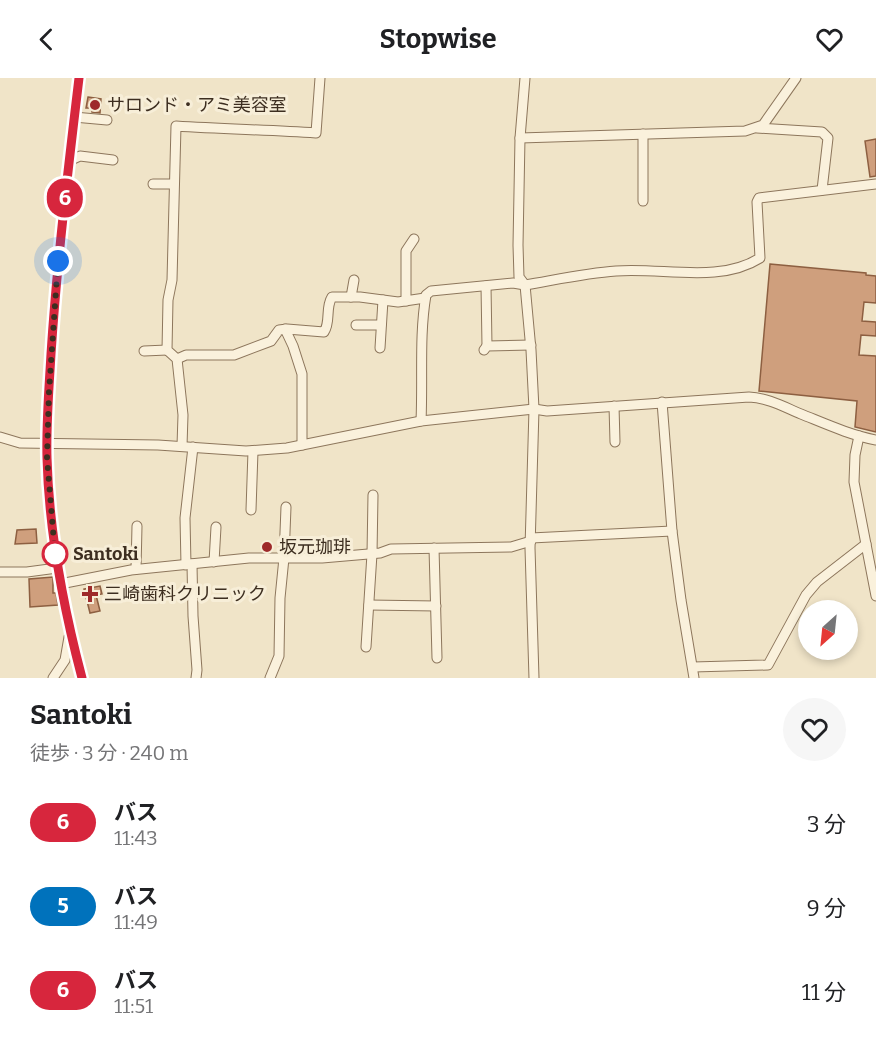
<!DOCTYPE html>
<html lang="ja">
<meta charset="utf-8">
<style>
body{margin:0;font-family:Bitter,"Noto Sans JP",serif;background:#f6f6f6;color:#202124;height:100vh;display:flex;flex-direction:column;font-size:22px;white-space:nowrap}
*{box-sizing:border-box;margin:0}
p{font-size:20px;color:#757577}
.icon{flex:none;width:33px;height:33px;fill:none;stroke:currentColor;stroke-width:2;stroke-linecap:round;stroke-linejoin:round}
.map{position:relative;height:600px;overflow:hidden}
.sheet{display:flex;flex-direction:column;background:#fff;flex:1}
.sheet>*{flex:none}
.badge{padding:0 12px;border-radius:20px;font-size:21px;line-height:39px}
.needle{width:39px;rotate:207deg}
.tools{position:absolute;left:798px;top:522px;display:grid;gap:12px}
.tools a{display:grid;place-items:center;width:60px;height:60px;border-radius:50%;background:#fff;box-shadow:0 3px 9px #0003;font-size:30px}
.you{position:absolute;width:30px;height:30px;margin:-15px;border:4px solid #fff;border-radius:50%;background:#1a73e8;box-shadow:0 0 0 9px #1a73e833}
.map>.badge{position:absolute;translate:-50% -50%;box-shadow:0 0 0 3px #fff}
.round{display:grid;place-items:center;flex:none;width:63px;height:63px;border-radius:32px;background:#f6f6f6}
.summary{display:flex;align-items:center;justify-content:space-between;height:102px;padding:0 30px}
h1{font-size:28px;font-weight:700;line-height:45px}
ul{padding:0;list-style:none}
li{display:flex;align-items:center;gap:18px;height:84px;padding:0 30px}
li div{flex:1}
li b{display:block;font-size:22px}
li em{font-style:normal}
li .badge{min-width:66px;font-weight:700;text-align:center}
header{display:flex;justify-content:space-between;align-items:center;height:78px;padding:0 30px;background:#fff;font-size:27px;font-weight:700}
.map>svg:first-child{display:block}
.building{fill:#cf9f7d;stroke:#8d5f41;stroke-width:1.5}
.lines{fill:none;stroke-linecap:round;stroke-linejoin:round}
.minor-casing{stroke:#8d765c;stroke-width:11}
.minor{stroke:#faf1dc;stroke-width:9}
.line-casing{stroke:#fff;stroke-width:14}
.line{stroke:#d7263d;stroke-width:9}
.walk{stroke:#3d2e20;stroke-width:6;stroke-dasharray:0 10.8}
.poi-dot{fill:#9e2a2b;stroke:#f7eed8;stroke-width:2}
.stop-dot{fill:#fff;stroke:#d7263d;stroke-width:3}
.labels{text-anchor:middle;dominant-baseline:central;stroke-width:6;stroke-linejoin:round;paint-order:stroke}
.poi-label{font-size:18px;fill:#3d2e20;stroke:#f7eed8;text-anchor:start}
.stop-label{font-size:18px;font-weight:bold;fill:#3d2e20;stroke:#f7eed8;text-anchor:start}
</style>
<header><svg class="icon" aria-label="back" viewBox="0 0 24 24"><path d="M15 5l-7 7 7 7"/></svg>Stopwise<svg class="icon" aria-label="heart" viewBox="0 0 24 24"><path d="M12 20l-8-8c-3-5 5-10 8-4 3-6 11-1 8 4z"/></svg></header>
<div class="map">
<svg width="876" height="600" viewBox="0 0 876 600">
<rect width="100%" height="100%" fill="#f0e4c8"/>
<!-- building -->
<g class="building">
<polygon points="88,19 101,21 100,35 92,34 92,30 86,30"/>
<polygon points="876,61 876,98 870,99 865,63"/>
<polygon points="770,186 866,195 866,197 876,198 876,225 864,224 862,243 876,244 876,258 861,257 859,277 876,278 876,354 855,349 857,323 759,313"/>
<polygon points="36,451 37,465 15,466 17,452"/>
<polygon points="53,499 53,515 56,515 58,527 30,529 29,501"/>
<polygon points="100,508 102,516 96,517 100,533 90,535 84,511"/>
</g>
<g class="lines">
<defs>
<g id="minor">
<path d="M 79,0 C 68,89 58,178 52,267 C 49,304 45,343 47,380 C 50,455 63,528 82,600"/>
<polyline points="525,0 520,60 518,167 519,199 525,207 531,272 534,331 530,470 534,600"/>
<polyline points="74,39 107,42"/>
<polyline points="757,50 822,54 828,60 822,112"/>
<polyline points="643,56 643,123"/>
<polyline points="520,60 745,53 763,47 796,0"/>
<polyline points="69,83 80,78 113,82"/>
<polyline points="153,106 174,106"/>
<polyline points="486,208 487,268"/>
<polyline points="351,219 354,202"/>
<polyline points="406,223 406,173 414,161"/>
<polyline points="356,247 381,247"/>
<polyline points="285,251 293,268 302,296 302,367"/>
<polyline points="380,270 383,222"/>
<polyline points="484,272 487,268 531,267"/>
<polyline points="144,273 167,272"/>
<path d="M 177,281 L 186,277 L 234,277 L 271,263 L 279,252 L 287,251 L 324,254 C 331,244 325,230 332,219 L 360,219 L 398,224 L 425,220"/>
<polyline points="662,324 672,453 681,522 694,600"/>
<polyline points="614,328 615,364"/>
<path d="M 421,343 C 423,301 419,258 426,217 L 431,213 L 513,205 L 525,207 C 555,202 586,195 616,193 C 662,189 719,206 760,180 L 757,124 L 759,120 L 876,106"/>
<polyline points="859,358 855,377 854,404 876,518"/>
<path d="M 0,359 L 20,365 L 158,367 L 246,373 L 287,370 L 421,343 L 534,331 L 547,333 L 749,319 C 768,320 784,329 801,336 C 826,346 850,357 876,362"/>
<path d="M 182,368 L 183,337 L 177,281 L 167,272 L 168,222 L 172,202 L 176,48 C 223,51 269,52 316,55 L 320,0"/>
<polyline points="251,432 253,373"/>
<polyline points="531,460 672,453"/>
<polyline points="434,470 437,580"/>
<polyline points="214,484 216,449"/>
<polyline points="192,486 193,538 197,592 196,600"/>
<polyline points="186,487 185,440 193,369"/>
<polyline points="136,491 137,448"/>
<polyline points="0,494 27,494 57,490"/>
<polyline points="60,506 131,492 249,480 322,480 380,475 391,471 511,469 531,463"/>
<polyline points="369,527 436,528"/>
<polyline points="366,569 372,476 373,417"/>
<polyline points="693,589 768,587 806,517 817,504 866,466"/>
<polyline points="53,600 65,582 69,559"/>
<polyline points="270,600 279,578 280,520 284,480 286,429"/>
</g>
</defs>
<!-- minor casing -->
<use href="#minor" class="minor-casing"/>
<!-- minor -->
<use href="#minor" class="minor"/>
</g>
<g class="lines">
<defs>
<path id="line" d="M 79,0 C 68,92 57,184 51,276 C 49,311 46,346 47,380 C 49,455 63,528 82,600"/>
</defs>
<!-- line casing -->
<use href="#line" class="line-casing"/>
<!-- line -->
<use href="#line" class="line"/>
<!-- walk -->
<polyline class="walk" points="55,476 47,380 49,314 58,183"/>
</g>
<!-- markers -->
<g class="poi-dot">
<circle cx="95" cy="27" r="6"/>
<circle cx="267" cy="469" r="6"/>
<path d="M87 507h6v6h6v6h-6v6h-6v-6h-6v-6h6z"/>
</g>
<circle class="stop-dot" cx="55" cy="476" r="12"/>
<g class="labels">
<!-- poi labels -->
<g class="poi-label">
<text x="107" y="27">サロンド・アミ美容室</text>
<text x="279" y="469">坂元珈琲</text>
<text x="104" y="516">三崎歯科クリニック</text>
</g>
<!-- stop labels -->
<g class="stop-label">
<text x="73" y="476">Santoki</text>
</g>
</g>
</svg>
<div class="tools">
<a><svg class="needle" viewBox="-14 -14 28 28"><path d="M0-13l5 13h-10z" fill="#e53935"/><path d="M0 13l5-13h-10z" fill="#757577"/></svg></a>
</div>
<div class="you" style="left:58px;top:183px"></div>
<b class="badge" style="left:65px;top:120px;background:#d7263d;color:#fff">6</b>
</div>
<section class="sheet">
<div class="summary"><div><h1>Santoki</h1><p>徒歩 · 3 分 · 240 m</p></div><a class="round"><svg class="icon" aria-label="heart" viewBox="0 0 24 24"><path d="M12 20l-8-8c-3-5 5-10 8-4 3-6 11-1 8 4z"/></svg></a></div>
<ul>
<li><span class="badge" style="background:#d7263d;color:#fff">6</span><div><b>バス</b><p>11:43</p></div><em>3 分</em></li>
<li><span class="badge" style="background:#0072bc;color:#fff">5</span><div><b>バス</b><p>11:49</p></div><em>9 分</em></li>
<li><span class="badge" style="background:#d7263d;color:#fff">6</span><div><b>バス</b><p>11:51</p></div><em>11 分</em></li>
</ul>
</section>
